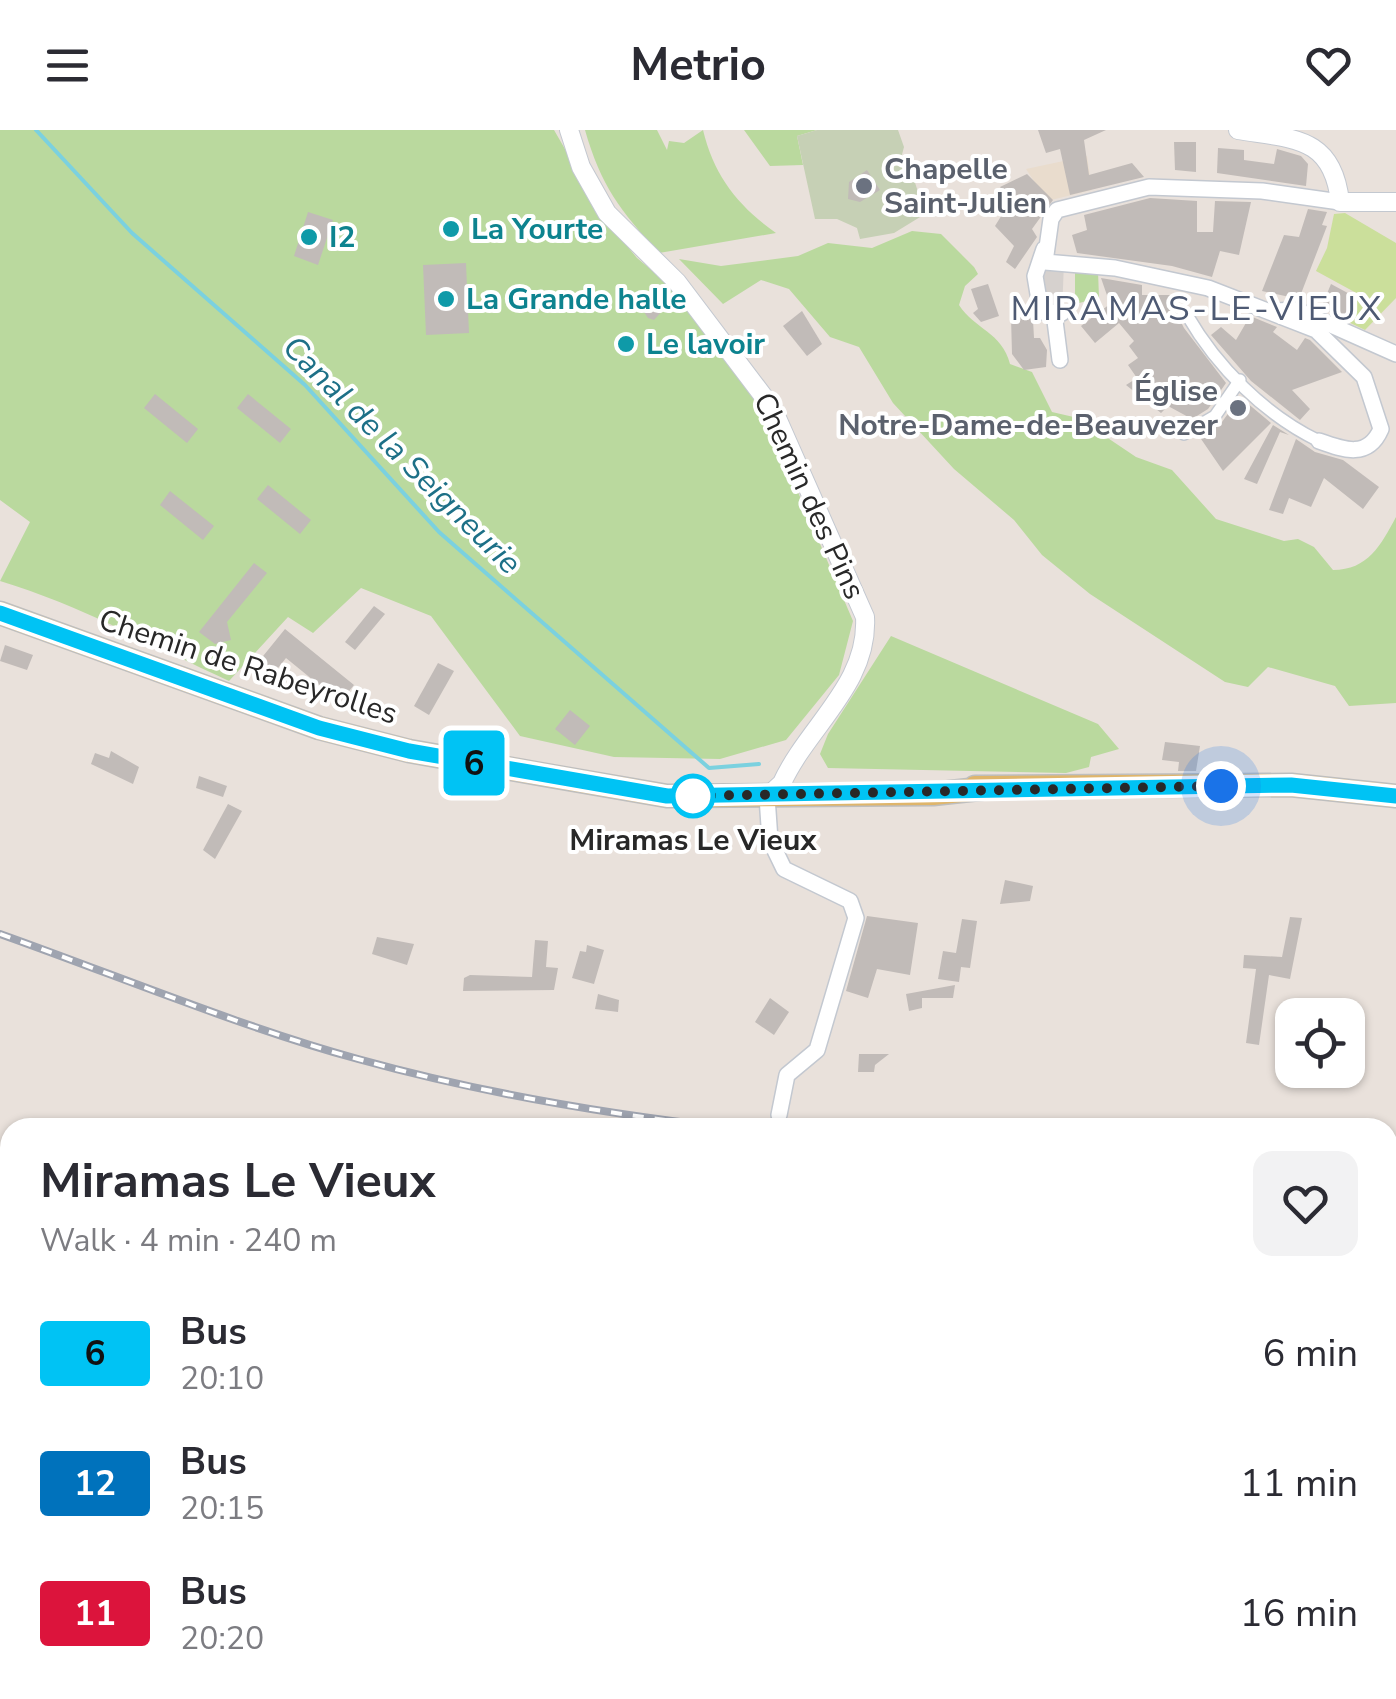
<!DOCTYPE html>
<meta charset="utf-8">
<style>
body{margin:0;font-family:"Nunito Sans",sans-serif;background:#f2f2f3;color:#2b2b33;height:100vh;display:flex;flex-direction:column;font-size:38px;white-space:nowrap}
*{box-sizing:border-box;margin:0}
p{font-size:32px;color:#7c7c81}
.icon{flex:none;width:55px;height:55px;fill:none;stroke:currentColor;stroke-width:2;stroke-linecap:round;stroke-linejoin:round}
.map{position:relative;flex:1;overflow:hidden}
.drawer{position:absolute;left:0px;top:988px;width:1398px;height:582px;display:flex;flex-direction:column;background:#fff;border-radius:30px 30px 0 0;box-shadow:0 2px 8px #0004}
.drawer>*{flex:none}
.badge{padding:0 20px;border-radius:8px;font-size:35px;line-height:65px}
.fabs{position:absolute;left:1275px;top:868px;display:grid;gap:20px}
.fabs a{display:grid;place-items:center;width:90px;height:90px;border-radius:20px;background:#fff;box-shadow:0 2px 8px #0004;font-size:50px}
.you{position:absolute;width:50px;height:50px;margin:-25px;border:8px solid #fff;border-radius:50%;background:#1a73e8;box-shadow:0 0 0 15px #1a73e833}
.map>.badge{position:absolute;translate:-50% -50%;box-shadow:0 0 0 5px #fff}
.round{display:grid;place-items:center;flex:none;width:105px;height:105px;border-radius:20px;background:#f2f2f3}
.summary{display:flex;align-items:center;justify-content:space-between;height:170px;padding:0 40px}
h1{font-size:48px;font-weight:700;line-height:75px}
ul{padding:0;list-style:none}
li{display:flex;align-items:center;gap:30px;height:130px;padding:0 40px}
li div{flex:1}
li b{display:block;font-size:38px}
li em{font-style:normal}
li .badge{min-width:110px;font-weight:700;text-align:center}
header{display:flex;justify-content:space-between;align-items:center;height:130px;padding:0 40px;background:#fff;font-size:45px;font-weight:700}
.map>svg:first-child{display:block}
.education{fill:#e9dccd}
.green{fill:#bad99e}
.cemetery{fill:#c6d0b5}
.pitch{fill:#cbdf9b}
.plaza{fill:#d6d1ce}
.lines{fill:none;stroke-linecap:round;stroke-linejoin:round}
.stream{stroke:#7bd1df;stroke-width:4}
.canal{stroke:#7bd1df;stroke-width:15}
.building{fill:#c1bbb8}
.pedestrian-casing{stroke:#c3c8d0;stroke-width:14}
.minor-casing{stroke:#c3c8d0;stroke-width:18}
.tertiary-casing{stroke:#c3c8d0;stroke-width:20}
.primary-casing{stroke:#bebebe;stroke-width:25}
.pedestrian{stroke:#fff;stroke-width:11}
.minor{stroke:#fff;stroke-width:15}
.tertiary{stroke:#fff;stroke-width:18}
.primary{stroke:#dfb56b;stroke-width:22}
.rail-casing{stroke:#9fa4b0;stroke-width:8}
.rail{stroke:#fff;stroke-width:4;stroke-dasharray:11;stroke-linecap:butt}
.line-casing{stroke:#fff;stroke-width:22}
.line{stroke:#00c3f4;stroke-width:15}
.walk{stroke:#282828;stroke-width:10;stroke-dasharray:0 18}
.worship-dot{fill:#6b7280;stroke:#fff;stroke-width:4}
.culture-dot{fill:#0f9aa8;stroke:#fff;stroke-width:4}
.stop-dot{fill:#fff;stroke:#00c3f4;stroke-width:5}
.labels{text-anchor:middle;dominant-baseline:central;stroke-width:8;stroke-linejoin:round;paint-order:stroke}
.worship-label{font-size:30px;font-weight:bold;fill:#5b616d;stroke:#fff;text-anchor:start}
.culture-label{font-size:30px;font-weight:bold;fill:#0d838f;stroke:#fff;text-anchor:start}
.street-label{font-size:30px;fill:#282828;stroke:#fff}
.stop-label{font-size:30px;font-weight:bold;fill:#282828;stroke:#fff}
.water-label{font-size:32px;font-style:italic;fill:#1d7087;stroke:#fff}
.quarter-label{font-size:35px;letter-spacing:2.5px;fill:#4e5a73;stroke:#fff}
</style>
<header><svg class="icon" aria-label="menu" viewBox="0 0 24 24"><path d="M4 6h16M4 12h16M4 18h16"/></svg>Metrio<svg class="icon" aria-label="heart" viewBox="0 0 24 24"><path d="M12 20l-8-8c-3-5 5-10 8-4 3-6 11-1 8 4z"/></svg></header>
<div class="map">
<svg width="1396" height="1569" viewBox="0 0 1396 1569">
<rect width="100%" height="100%" fill="#e9e1db"/>
<!-- education -->
<polygon class="education" points="1087,26 1092,60 1047,71 1026,39"/>
<!-- green -->
<g class="green">
<path d="M 0,0 L 554,0 L 607,92 L 637,128 L 679,163 L 751,252 L 853,491 L 839,545 L 786,610 L 720,629 L 614,627 L 520,606 L 431,486 L 361,458 L 313,503 L 288,487 L 229,551 C 153,516 80,475 0,451 L 30,392 L 0,370 Z"/>
<path d="M 585,0 L 657,0 L 667,20 L 669,11 L 684,13 L 703,0 C 714,46 738,76 776,103 L 659,123 C 620,80 601,56 585,0 Z"/>
<polygon points="744,0 817,0 797,6 803,35 770,36"/>
<path d="M 912,101 L 941,104 L 974,137 L 978,144 L 965,156 L 959,175 C 974,199 1002,202 1010,234 L 1032,242 L 1052,282 L 1078,288 L 1136,327 L 1172,340 L 1216,389 L 1284,411 L 1298,409 L 1314,417 L 1333,440 C 1368,440 1381,415 1396,387 L 1396,573 L 1349,576 L 1335,556 L 1268,537 L 1248,557 L 1225,552 L 1090,464 L 1042,425 L 1014,390 L 954,339 L 893,273 L 859,217 L 830,207 L 789,159 L 761,150 L 723,174 L 679,129 L 721,136 L 798,126 L 828,113 L 872,118 Z"/>
<polygon points="1075,138 1098,141 1099,168 1075,174"/>
<polygon points="891,506 1098,594 1119,619 1091,627 1089,637 1066,643 828,638 820,624 828,604"/>
</g>
<!-- cemetery -->
<polygon class="cemetery" points="817,0 898,0 904,17 900,32 911,40 925,84 894,103 860,109 857,98 837,89 815,89 797,6"/>
<!-- pitch -->
<polygon class="pitch" points="1345,83 1396,113 1396,168 1365,200 1346,191 1360,165 1316,141 1327,118 1334,84"/>
<!-- plaza -->
<polygon class="plaza" points="1045,132 1064,132 1062,183 1041,182 1035,146"/>
<g class="lines">
<!-- stream -->
<polyline class="stream" points="36,0 132,103 305,255 439,402 709,638 759,634"/>
<!-- canal -->
<g class="canal">
<polyline points="0,1066 10,1065"/>
<polyline points="0,1270 10,1259"/>
<polyline points="1388,1488 1396,1493"/>
</g>
</g>
<!-- building -->
<g class="building">
<polygon points="1038,0 1106,0 1084,10 1089,45 1132,33 1144,47 1070,65 1060,19 1046,23"/>
<polygon points="1174,12 1196,12 1196,42 1175,40"/>
<polygon points="1218,18 1244,20 1244,30 1274,34 1277,19 1301,26 1308,34 1306,56 1217,43"/>
<polygon points="867,40 880,60 860,72 848,69 849,52"/>
<polygon points="1027,44 1053,70 1032,99 1037,107 1015,139 1006,132 1014,116 995,96 1011,70 1000,57"/>
<polygon points="1150,68 1197,71 1197,102 1213,102 1215,71 1251,72 1239,125 1220,121 1212,147 1172,136 1077,123 1072,105 1087,100 1084,85"/>
<polygon points="1308,79 1327,82 1322,95 1327,96 1299,169 1262,161 1284,105 1299,107"/>
<polygon points="308,82 333,90 318,135 294,126"/>
<polygon points="466,133 469,203 426,205 423,135"/>
<polygon points="1101,148 1142,155 1142,165 1170,165 1178,170 1178,186 1184,198 1226,253 1208,279 1192,289 1168,276 1161,283 1126,255 1137,248 1128,235 1138,228 1129,216 1134,211 1119,193 1095,213 1081,196 1110,174"/>
<polygon points="988,154 999,186 981,192 973,183 978,179 971,159"/>
<polygon points="1331,154 1357,168 1344,189 1321,178"/>
<polygon points="657,157 672,170 654,190 648,188 640,176"/>
<polygon points="802,181 822,214 807,226 783,196"/>
<polygon points="1026,186 1033,190 1034,208 1040,208 1047,220 1046,237 1024,240 1012,224 1011,187"/>
<polygon points="1250,186 1277,197 1273,202 1297,220 1305,208 1310,210 1342,242 1292,260 1310,279 1300,290 1251,251 1211,205 1221,197 1236,210"/>
<polygon points="155,264 198,299 187,313 144,278"/>
<polygon points="248,264 291,299 280,313 237,278"/>
<polygon points="1240,267 1271,293 1223,341 1199,306 1222,292"/>
<polygon points="1273,295 1289,305 1280,302 1257,354 1244,349"/>
<polygon points="1296,309 1315,322 1343,330 1379,357 1363,379 1324,348 1311,377 1289,368 1283,384 1269,380"/>
<polygon points="268,355 311,390 300,404 257,369"/>
<polygon points="170,361 214,396 203,410 160,375"/>
<polygon points="254,433 267,443 227,492 231,510 215,514 199,502"/>
<polygon points="374,476 385,484 355,520 345,512"/>
<polygon points="285,499 354,555 340,572 286,528 270,548 255,536"/>
<polygon points="5,515 33,525 27,540 0,531"/>
<polygon points="438,533 454,541 429,585 414,576"/>
<polygon points="570,580 590,596 575,615 555,599"/>
<polygon points="1165,612 1200,616 1196,641 1178,641 1179,632 1162,630"/>
<polygon points="111,621 139,637 133,654 91,634 95,623 109,628"/>
<polygon points="199,646 227,656 223,667 196,658"/>
<polygon points="228,674 242,681 215,729 203,720"/>
<polygon points="1005,750 1033,756 1030,771 1000,774"/>
<polygon points="867,786 918,793 910,845 877,839 868,868 846,861"/>
<polygon points="1290,787 1302,788 1290,849 1269,845 1259,915 1246,913 1256,839 1243,838 1244,825 1282,827"/>
<polygon points="962,789 977,791 970,838 961,837 959,852 938,849 943,821 956,823"/>
<polygon points="377,807 414,814 407,835 372,824"/>
<polygon points="535,810 548,811 546,837 558,838 554,860 463,861 464,848 470,845 532,847"/>
<polygon points="587,815 604,820 594,854 572,848 580,821 586,822"/>
<polygon points="955,855 953,868 922,868 922,878 909,881 906,864"/>
<polygon points="598,864 619,870 618,882 595,879"/>
<polygon points="770,868 789,882 774,905 755,892"/>
<polygon points="859,924 889,924 875,935 874,942 858,942"/>
</g>
<g class="lines">
<defs>
<g id="pedestrian">
<path d="M 1187,185 C 1217,237 1265,285 1319,311"/>
<polyline points="1184,304 1215,286 1240,250"/>
</g>
<g id="minor">
<polyline points="1044,119 1035,146 1041,182 1062,183"/>
<polyline points="1275,181 1297,180 1396,224"/>
<polyline points="1054,183 1060,230"/>
<path d="M 1319,311 C 1344,320 1368,329 1381,299 L 1364,247 L 1316,200 L 1208,158 L 1115,138 L 1045,132 L 1051,89 L 1057,80 L 1149,57 L 1262,61 L 1340,72"/>
<polyline points="775,663 767,667 770,710 784,739 850,771 856,788 817,920 787,945 779,985"/>
<polyline points="673,1560 675,1569"/>
</g>
<g id="tertiary">
<path d="M 569,0 L 581,37 L 607,83 L 677,152 L 773,279 L 865,487 C 869,554 808,596 782,653 L 767,667"/>
<path d="M 1238,0 C 1293,9 1333,6 1340,72 L 1396,72"/>
</g>
<g id="primary">
<polyline points="0,483 319,598 409,621 551,646 667,666 933,664 988,658"/>
<polyline points="975,657 1291,655 1396,666"/>
</g>
</defs>
<!-- pedestrian casing -->
<use href="#pedestrian" class="pedestrian-casing"/>
<!-- minor casing -->
<use href="#minor" class="minor-casing"/>
<!-- tertiary casing -->
<use href="#tertiary" class="tertiary-casing"/>
<!-- primary casing -->
<use href="#primary" class="primary-casing"/>
<!-- pedestrian -->
<use href="#pedestrian" class="pedestrian"/>
<!-- minor -->
<use href="#minor" class="minor"/>
<!-- tertiary -->
<use href="#tertiary" class="tertiary"/>
<!-- primary -->
<use href="#primary" class="primary"/>
<defs>
<g id="rail">
<path d="M 0,804 C 116,845 241,897 358,929 C 481,963 605,984 731,998"/>
<polyline points="1388,1090 1396,1093"/>
</g>
</defs>
<!-- rail casing -->
<use href="#rail" class="rail-casing"/>
<!-- rail -->
<use href="#rail" class="rail"/>
</g>
<g class="lines">
<defs>
<polyline id="line" points="0,483 319,598 409,621 667,666 1291,655 1396,666"/>
</defs>
<!-- line casing -->
<use href="#line" class="line-casing"/>
<!-- line -->
<use href="#line" class="line"/>
<!-- walk -->
<polyline class="walk" points="693,666 1221,656"/>
</g>
<!-- markers -->
<g class="worship-dot">
<circle cx="864" cy="56" r="10"/>
<circle cx="1238" cy="278" r="10"/>
</g>
<g class="culture-dot">
<circle cx="451" cy="99" r="10"/>
<circle cx="309" cy="107" r="10"/>
<circle cx="446" cy="169" r="10"/>
<circle cx="626" cy="214" r="10"/>
</g>
<circle class="stop-dot" cx="693" cy="666" r="20"/>
<g class="labels">
<!-- worship labels -->
<g class="worship-label">
<text x="884" y="39">Chapelle<tspan x="884" dy="34">Saint-Julien</tspan></text>
<text x="1218" y="261" text-anchor="end">Église<tspan x="1218" dy="34">Notre-Dame-de-Beauvezer</tspan></text>
</g>
<!-- culture labels -->
<g class="culture-label">
<text x="471" y="99">La Yourte</text>
<text x="329" y="107">I2</text>
<text x="466" y="169">La Grande halle</text>
<text x="646" y="214">Le lavoir</text>
</g>
<!-- street labels -->
<g class="street-label">
<text transform="translate(809 366) rotate(65)">Chemin des Pins</text>
<text transform="translate(248 537) rotate(18)">Chemin de Rabeyrolles</text>
</g>
<!-- stop labels -->
<g class="stop-label">
<text x="693" y="710">Miramas Le Vieux</text>
</g>
<!-- water labels -->
<g class="water-label">
<text transform="translate(402 325) rotate(45)">Canal de la Seigneurie</text>
</g>
<!-- quarter labels -->
<g class="quarter-label">
<text x="1197" y="178">MIRAMAS-LE-VIEUX</text>
</g>
</g>
</svg>
<div class="fabs">
<a><svg class="icon" aria-label="locate" viewBox="0 0 24 24"><circle cx="12" cy="12" r="6"/><path d="M12 2v4M12 18v4M2 12h4M18 12h4"/></svg></a>
</div>
<div class="you" style="left:1221px;top:656px"></div>
<b class="badge" style="left:474px;top:633px;background:#00c3f4;color:#111">6</b>
<section class="drawer">
<div class="summary"><div><h1>Miramas Le Vieux</h1><p>Walk · 4 min · 240 m</p></div><a class="round"><svg class="icon" aria-label="heart" viewBox="0 0 24 24"><path d="M12 20l-8-8c-3-5 5-10 8-4 3-6 11-1 8 4z"/></svg></a></div>
<ul>
<li><span class="badge" style="background:#00c3f4;color:#111">6</span><div><b>Bus</b><p>20:10</p></div><em>6 min</em></li>
<li><span class="badge" style="background:#0072bc;color:#fff">12</span><div><b>Bus</b><p>20:15</p></div><em>11 min</em></li>
<li><span class="badge" style="background:#dc143c;color:#fff">11</span><div><b>Bus</b><p>20:20</p></div><em>16 min</em></li>
</ul>
</section>
</div>
